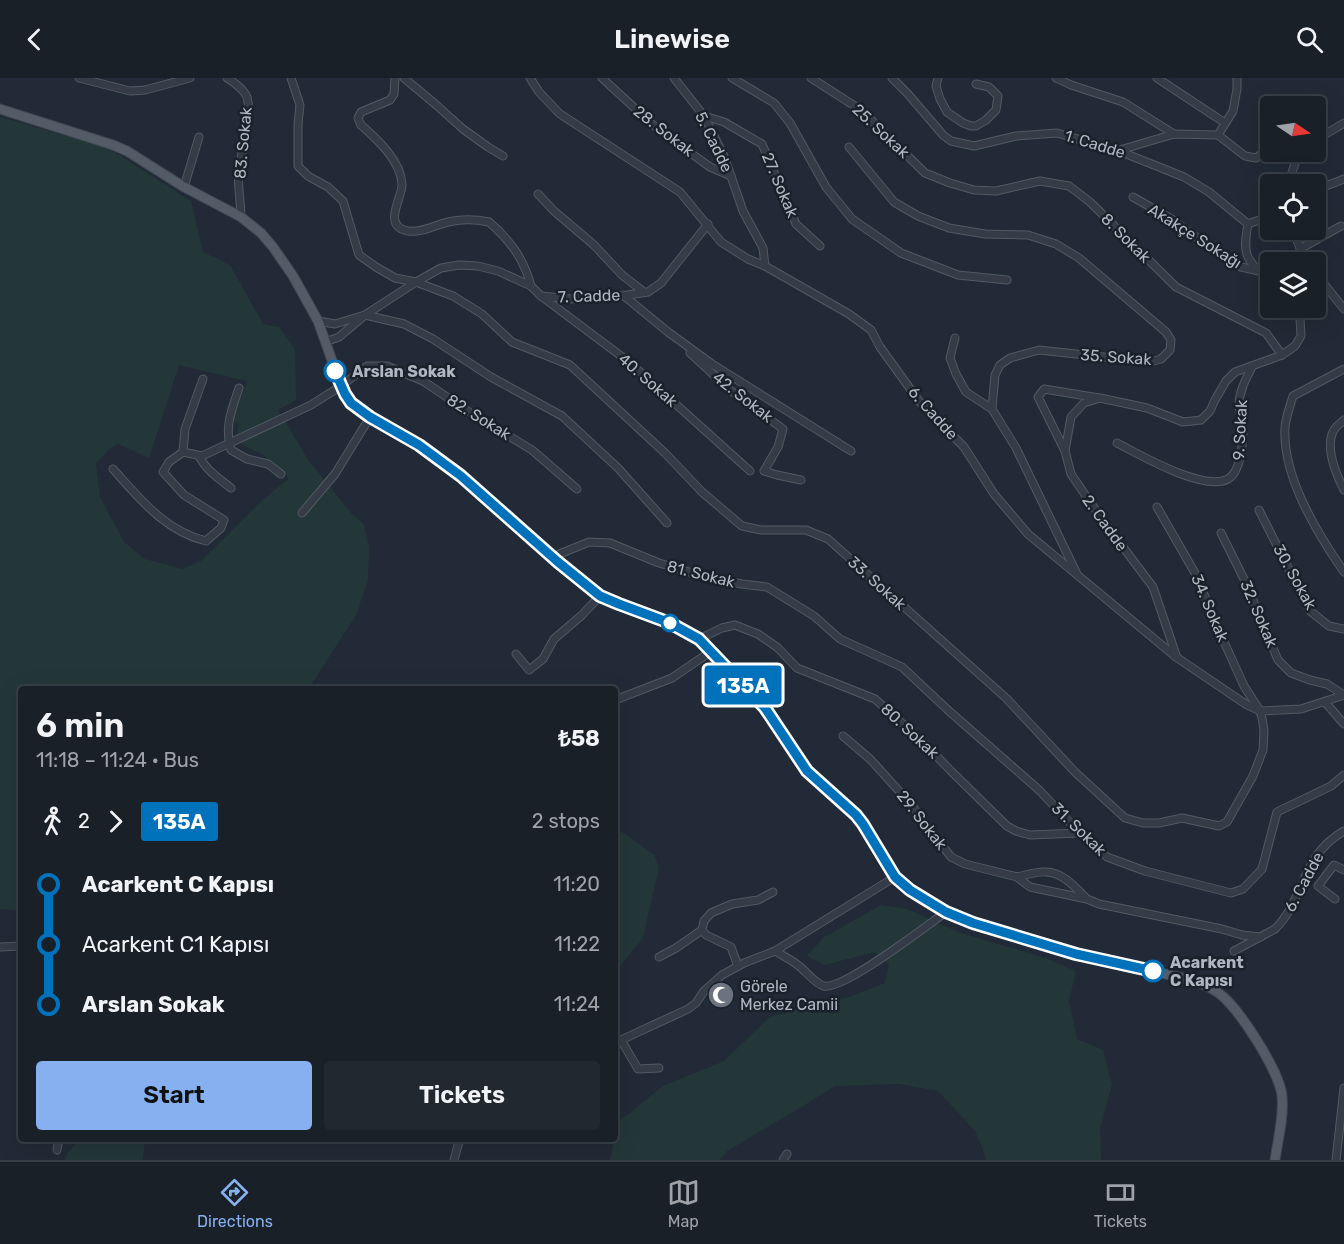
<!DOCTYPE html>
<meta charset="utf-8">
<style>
body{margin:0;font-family:Rubik,sans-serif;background:#222830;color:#f1f3f6;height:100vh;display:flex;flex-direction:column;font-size:22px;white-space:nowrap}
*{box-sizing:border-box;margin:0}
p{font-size:20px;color:#9fa3a8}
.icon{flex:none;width:33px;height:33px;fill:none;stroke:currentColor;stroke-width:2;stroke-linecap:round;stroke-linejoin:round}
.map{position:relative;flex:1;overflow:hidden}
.side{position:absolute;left:18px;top:608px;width:600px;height:456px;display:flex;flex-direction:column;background:#192028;border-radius:6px;box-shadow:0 6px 24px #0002,0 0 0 2px #373e45}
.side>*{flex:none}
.badge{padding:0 12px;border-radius:4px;font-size:21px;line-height:39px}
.needle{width:39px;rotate:103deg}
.tools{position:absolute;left:1260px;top:18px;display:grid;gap:12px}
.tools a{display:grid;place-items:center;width:66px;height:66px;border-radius:6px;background:#192028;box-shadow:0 6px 24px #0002,0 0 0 2px #373e45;font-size:30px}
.map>.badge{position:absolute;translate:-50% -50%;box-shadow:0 0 0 3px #fff}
.legs{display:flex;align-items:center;gap:9px;height:66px;padding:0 18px;font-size:20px}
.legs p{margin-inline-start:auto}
.summary{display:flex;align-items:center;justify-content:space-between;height:102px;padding:0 18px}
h1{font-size:33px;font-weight:600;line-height:45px}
.button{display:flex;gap:12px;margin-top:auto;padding:12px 18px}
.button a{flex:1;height:69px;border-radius:6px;background:#87b0f0;color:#111;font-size:24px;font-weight:600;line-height:69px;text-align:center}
.button a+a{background:#222830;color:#f1f3f6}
ul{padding:0 18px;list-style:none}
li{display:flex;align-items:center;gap:21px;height:60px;font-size:22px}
li i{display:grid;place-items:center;width:9px;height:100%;margin:0 8px;background:currentColor}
li i::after{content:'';width:15px;height:15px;margin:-8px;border:4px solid;border-radius:50%;background:#192028}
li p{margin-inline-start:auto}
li:first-child i{background:linear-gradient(#0000 50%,currentColor 0)}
li:last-child i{background:linear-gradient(currentColor 50%,#0000 0)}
header{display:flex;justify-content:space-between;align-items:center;height:78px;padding:0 18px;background:#192028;font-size:27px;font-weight:600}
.menu{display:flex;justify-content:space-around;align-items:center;height:84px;border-top:2px solid #373e45;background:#192028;font-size:16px;color:#9fa3a8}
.menu a{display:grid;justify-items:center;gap:3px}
.menu .current{color:#87b0f0}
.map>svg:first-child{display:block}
.green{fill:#243738;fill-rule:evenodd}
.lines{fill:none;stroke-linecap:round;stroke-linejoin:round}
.minor-casing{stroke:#525a64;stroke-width:9}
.major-casing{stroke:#3e4550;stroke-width:11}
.minor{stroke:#353c47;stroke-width:7}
.major{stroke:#535b67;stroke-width:9}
.line-1-casing{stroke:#fff;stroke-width:14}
.line-1{stroke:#0072bc;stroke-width:9}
.stop-1-dot{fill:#fff;stroke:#0072bc;stroke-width:3}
.labels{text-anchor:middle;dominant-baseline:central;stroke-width:5;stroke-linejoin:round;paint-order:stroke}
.street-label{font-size:16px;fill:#afb7c3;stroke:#1a212b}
.stop-label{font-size:16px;font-weight:bold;fill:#afb7c3;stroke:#1a212b;text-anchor:start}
.poi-label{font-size:16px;fill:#afb7c3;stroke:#1a212b;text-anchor:start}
</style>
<header><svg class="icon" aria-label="back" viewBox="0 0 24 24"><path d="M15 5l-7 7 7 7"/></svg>Linewise<svg class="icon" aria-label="search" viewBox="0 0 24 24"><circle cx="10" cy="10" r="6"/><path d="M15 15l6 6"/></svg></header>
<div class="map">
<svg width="1344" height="1082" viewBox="0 0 1344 1082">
<rect width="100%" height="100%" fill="#212a36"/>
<!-- green -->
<g class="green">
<path d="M 0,39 L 108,70 L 191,123 L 203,174 L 230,187 L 263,246 L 279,249 L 295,271 L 296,322 L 278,332 L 309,383 L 352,436 L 364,446 L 369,470 L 368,501 L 356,537 L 311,607 L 316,610 L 21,610 L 21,833 L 0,831 ZM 179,287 L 247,303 L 233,341 L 239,347 L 235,363 L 264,377 L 289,400 L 265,420 L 201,483 L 182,491 L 145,481 L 124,464 L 100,419 L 96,386 L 108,372 L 118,366 L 149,380 Z"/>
<polygon points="615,752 624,755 654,777 659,789 643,860 617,892 615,893"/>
<polygon points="881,827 907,831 958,854 1045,880 1076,893 1069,923 1077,961 1103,972 1112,1007 1100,1050 1101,1082 987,1082 975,1053 938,1013 899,1006 835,1008 803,1028 727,1073 720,1082 610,1082 618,1044 663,1008 724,983 770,939 849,919 885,905 889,886 874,874 825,887 807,878 824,859"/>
<polygon points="81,1061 145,1061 143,1082 65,1082 67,1075"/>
</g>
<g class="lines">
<defs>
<g id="minor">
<polyline points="79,0 130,13 145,12 190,0"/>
<path d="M 227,0 C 234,4 244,12 247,19 C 253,41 241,71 239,93 C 237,108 241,124 241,139"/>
<polyline points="291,0 300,27 298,46 298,88 308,98 328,109 343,123 359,177 376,189 395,200 416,204 453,218 482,236 512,264 570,287 665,375 702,414 742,448 761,452 806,452 828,461 1006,620 1075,694 1125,740 1143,745 1159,745 1182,740 1219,748 1227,744 1253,698 1263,672 1264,652 1262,640 1260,633 1244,608 1225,566 1195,495 1157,429"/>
<path d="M 395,0 L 394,16 L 390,22 L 361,34 L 358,40 L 361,47 C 377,61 401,83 402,106 C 403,119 381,148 408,153 C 422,155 435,147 448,144 C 461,141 476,141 489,144 C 510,162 524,181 531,208"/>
<polyline points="404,0 434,25 463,51 488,69 503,78"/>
<polyline points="530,0 539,14 560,36 680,114 721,164 748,181 765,188 849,236 871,252 880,269 919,323 964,369 994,416 1028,456 1176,579 1247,627 1260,633 1301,631 1344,617"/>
<polyline points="602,0 653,47 681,68 710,89 731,98"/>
<polyline points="674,0 704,38 724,78 743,133 763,170 765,188"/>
<polyline points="732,0 774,25 790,45 826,109 852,141 901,175 958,197 1007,202"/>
<polyline points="811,0 861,32 925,95 950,105 974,112 996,113 1040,103 1069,108 1090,124 1176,209 1266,255 1282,277"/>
<polyline points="892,0 908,16 943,57 951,63 974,68 1016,58 1057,55 1119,73 1184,99 1209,114 1248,146 1270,138"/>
<polyline points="938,0 936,8 940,21 947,34 963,45 971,48 976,48 986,42 996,32 998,18 989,9 976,6"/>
<polyline points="1056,0 1071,7 1123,24 1174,56"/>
<polyline points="1157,0 1225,45"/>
<polyline points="704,38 724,44 762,66 796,146 820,168"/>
<polyline points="1218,57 1245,78 1256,80 1265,73 1270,58"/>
<polyline points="1316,62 1344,45"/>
<polyline points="849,69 894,124 918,138 949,150 985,156 1028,157 1056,166 1079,180 1166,254 1171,262 1170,272 1161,281 1150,284 1039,272 1010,280 1000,287 995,297 992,331 1016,370 1077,496"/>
<polyline points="1120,72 1174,56 1218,57 1233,33 1237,11 1237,0"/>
<polyline points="1288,106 1299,74"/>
<polyline points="184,109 199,59"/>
<polyline points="1316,115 1326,108 1344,101"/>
<polyline points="538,116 554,133 594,167 622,197 644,214"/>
<polyline points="1133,119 1173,142 1226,181 1241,189 1259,193"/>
<path d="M 1248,146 C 1242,178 1246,182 1270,202"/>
<polyline points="1293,152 1304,180 1307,184"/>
<polyline points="1300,171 1341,148"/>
<polyline points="1316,196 1344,231"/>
<polyline points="623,217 668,254 712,286 851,373"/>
<polyline points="541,218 629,284 750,393"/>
<polyline points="318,243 335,246 365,237 404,246 433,261 491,299 562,338 618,390 667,445"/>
<polyline points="955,260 950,280 956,296 966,314 992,331"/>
<polyline points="325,264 339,259 365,237 416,204 441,190 459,187 478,188 498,193 531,208 541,218 571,221 607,220 648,214 661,205 708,146"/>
<polyline points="690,275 730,312 783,351 778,369 764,393 777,397 801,402"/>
<path d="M 1344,291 L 1293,318 C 1290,328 1286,339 1285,349 C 1282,398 1317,455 1344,494"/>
<path d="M 239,310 C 232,331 224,349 231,372 L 247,381 L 268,386 L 281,396"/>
<path d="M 1344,342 C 1341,345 1336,348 1334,352 C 1324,369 1336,396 1344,412"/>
<path d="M 1117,365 C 1140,377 1204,414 1228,401 C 1241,394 1243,364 1243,350 C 1243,343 1239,335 1239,328 C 1239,313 1246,301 1252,289"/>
<polyline points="1065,373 1038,319 1044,311 1099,320"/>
<polyline points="183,374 185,351 203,301"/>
<path d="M 199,378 C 206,392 218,400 231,410"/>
<path d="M 113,391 C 140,421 165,453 206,463 L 221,450 L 224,442 L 184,417 L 163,394 L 169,384 L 183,374 L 202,378 L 311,327 L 341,308 L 367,288 L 387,288 L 423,303 L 466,332 L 532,372 L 577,411"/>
<polyline points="1259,432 1310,533 1329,548 1344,551"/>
<polyline points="302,435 335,396 370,339"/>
<polyline points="1221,455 1245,503 1278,582 1291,595 1310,602 1327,606 1344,617"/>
<polyline points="552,479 589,464 610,465 659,485 706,499 742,506 767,509 814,538 840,561 902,589 949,633 1039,712 1080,755 1107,779 1145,793 1231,815 1243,811 1262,791 1277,734 1331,708 1344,697"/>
<polyline points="699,561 722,550 735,547 745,551 758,556 778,570 797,590 875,621 924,665 951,693 1007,748 1016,753 1030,757 1080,755"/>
<polyline points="516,576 529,592 543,581 554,561 581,538 600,518"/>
<polyline points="1176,577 1153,509 1101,440 1071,396 1065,373 1071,339 1084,325 1100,320 1147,330 1183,344 1201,342 1210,333 1215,322 1226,303 1235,294 1282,277 1295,268 1301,258 1300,241 1298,230"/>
<polyline points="615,622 672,600 710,574"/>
<polyline points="1325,624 1344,646"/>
<polyline points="843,658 870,681 909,724 951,779 965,786 1017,799 1030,809 1087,821 1099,826 1222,851 1242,857 1261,859"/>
<path d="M 1017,799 C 1026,797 1037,793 1046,794 C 1062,794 1075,809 1086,820"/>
<polyline points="1335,821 1318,808 1334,787 1344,792"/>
<polyline points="0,869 21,868"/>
<path d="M 775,873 C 783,878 792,882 799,888 C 806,893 815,906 824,908 C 844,912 926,848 946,834"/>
<path d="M 1234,873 L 1275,851 C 1306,820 1300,778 1344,753"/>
<polyline points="659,879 676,870 702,852"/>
<polyline points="738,888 731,869 706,857 702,852 704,843 711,835 732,826 758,822 773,814"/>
<polyline points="621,962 638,991 659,990"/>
<polyline points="615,964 621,962 688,931 696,925 704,913 722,897 744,885 775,873 895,799"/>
<polyline points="57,1072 59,1060"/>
<polyline points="454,1082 460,1060"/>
<polyline points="783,1082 787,1076"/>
<polyline points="1336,1082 1344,1010"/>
</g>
<path id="major" d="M 0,31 L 113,67 L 127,73 L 184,109 L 241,139 L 261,155 L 273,169 L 293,198 L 318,243 L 341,308 L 351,325 L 370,339 L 419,367 L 461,398 L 558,484 L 600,518 L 619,526 L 670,545 L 699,561 L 765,630 L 808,693 L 856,737 L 863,746 L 895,799 L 900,804 L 932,827 L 973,845 L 1076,876 L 1183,900 C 1195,903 1206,907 1217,914 C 1237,926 1280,994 1282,1018 C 1284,1039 1278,1061 1275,1082"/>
</defs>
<!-- minor casing -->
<use href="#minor" class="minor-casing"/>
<!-- major casing -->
<use href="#major" class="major-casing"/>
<!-- minor -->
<use href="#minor" class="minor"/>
<!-- major -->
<use href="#major" class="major"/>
</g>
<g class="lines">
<defs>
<polyline id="line-1" points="335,293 345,316 351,325 370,339 419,367 461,398 558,484 600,518 619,526 670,545 699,561 765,630 807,693 856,737 863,746 895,799 910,812 946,834 973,845 1076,876 1153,893"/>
</defs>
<!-- line-1 casing -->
<use href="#line-1" class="line-1-casing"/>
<!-- line-1 -->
<use href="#line-1" class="line-1"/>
</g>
<!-- icons -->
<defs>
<symbol id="mosque-disc" viewBox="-11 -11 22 22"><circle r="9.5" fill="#6b7280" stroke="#1a212b"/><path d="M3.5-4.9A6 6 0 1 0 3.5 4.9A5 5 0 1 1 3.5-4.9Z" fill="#fff"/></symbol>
</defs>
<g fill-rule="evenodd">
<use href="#mosque-disc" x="706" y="902" width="30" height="30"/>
</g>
<!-- markers -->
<g class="stop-1-dot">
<circle cx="335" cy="293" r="10"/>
<circle cx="670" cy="545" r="8"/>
<circle cx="1153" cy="893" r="10"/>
</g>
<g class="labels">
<!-- street labels -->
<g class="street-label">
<text transform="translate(664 53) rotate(38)">28. Sokak</text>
<text transform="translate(881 53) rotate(43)">25. Sokak</text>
<text transform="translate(714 64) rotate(64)">5. Cadde</text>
<text transform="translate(243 65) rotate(-85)">83. Sokak</text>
<text transform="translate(1095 66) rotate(17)">1. Cadde</text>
<text transform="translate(780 107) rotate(67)">27. Sokak</text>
<text transform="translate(1195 158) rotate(32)">Akakçe Sokağı</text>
<text transform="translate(1126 160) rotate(45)">8. Sokak</text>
<text transform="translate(589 218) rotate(-2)">7. Cadde</text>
<text transform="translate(1116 279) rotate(4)">35. Sokak</text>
<text transform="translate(648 302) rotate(41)">40. Sokak</text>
<text transform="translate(743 319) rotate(38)">42. Sokak</text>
<text transform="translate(933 335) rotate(48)">6. Cadde</text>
<text transform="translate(479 339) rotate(32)">82. Sokak</text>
<text transform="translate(1240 352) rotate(-87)">9. Sokak</text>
<text transform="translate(1105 445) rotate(54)">2. Cadde</text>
<text transform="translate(701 496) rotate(14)">81. Sokak</text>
<text transform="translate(1295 499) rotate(61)">30. Sokak</text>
<text transform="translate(877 505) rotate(42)">33. Sokak</text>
<text transform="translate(1210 530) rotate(67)">34. Sokak</text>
<text transform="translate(1259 536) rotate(67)">32. Sokak</text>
<text transform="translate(910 653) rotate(43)">80. Sokak</text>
<text transform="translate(922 742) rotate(52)">29. Sokak</text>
<text transform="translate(1079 751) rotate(44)">31. Sokak</text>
<text transform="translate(1304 804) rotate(-62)">6. Cadde</text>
</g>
<!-- stop labels -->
<g class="stop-label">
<text x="352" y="293">Arslan Sokak</text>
<text x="1170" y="884">Acarkent<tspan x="1170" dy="18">C Kapısı</tspan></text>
</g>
<!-- poi labels -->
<g class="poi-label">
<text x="740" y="908">Görele<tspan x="740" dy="18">Merkez Camii</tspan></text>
</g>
</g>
</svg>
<div class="tools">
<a><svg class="needle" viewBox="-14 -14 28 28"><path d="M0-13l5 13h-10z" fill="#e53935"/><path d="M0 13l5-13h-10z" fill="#9fa3a8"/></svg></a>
<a><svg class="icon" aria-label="locate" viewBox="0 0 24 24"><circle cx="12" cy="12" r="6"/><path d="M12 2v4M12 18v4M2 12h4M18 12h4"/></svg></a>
<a><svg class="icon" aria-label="layers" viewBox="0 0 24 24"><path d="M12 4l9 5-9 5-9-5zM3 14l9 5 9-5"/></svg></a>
</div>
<b class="badge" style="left:743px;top:607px;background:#0072bc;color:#fff">135A</b>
<section class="side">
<div class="summary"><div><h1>6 min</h1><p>11:18 – 11:24 · Bus</p></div><b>₺58</b></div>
<div class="legs"><svg class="icon" aria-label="walk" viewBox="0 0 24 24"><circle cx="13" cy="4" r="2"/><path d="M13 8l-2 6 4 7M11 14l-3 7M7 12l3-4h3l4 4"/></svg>2<svg class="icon" aria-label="forward" viewBox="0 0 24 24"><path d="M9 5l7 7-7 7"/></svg><b class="badge" style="background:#0072bc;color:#fff">135A</b><p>2 stops</p></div>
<ul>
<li><i style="color:#0072bc"></i><b>Acarkent C Kapısı</b><p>11:20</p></li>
<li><i style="color:#0072bc"></i><span>Acarkent C1 Kapısı</span><p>11:22</p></li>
<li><i style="color:#0072bc"></i><b>Arslan Sokak</b><p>11:24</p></li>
</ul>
<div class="button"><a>Start</a><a>Tickets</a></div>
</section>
</div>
<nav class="menu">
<a class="current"><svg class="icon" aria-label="directions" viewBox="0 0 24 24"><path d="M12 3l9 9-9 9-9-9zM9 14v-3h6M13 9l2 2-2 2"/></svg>Directions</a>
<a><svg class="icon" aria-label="map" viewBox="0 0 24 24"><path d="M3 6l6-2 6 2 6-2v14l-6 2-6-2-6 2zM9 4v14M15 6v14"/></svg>Map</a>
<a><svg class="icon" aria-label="tickets" viewBox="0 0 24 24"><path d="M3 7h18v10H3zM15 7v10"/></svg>Tickets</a>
</nav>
